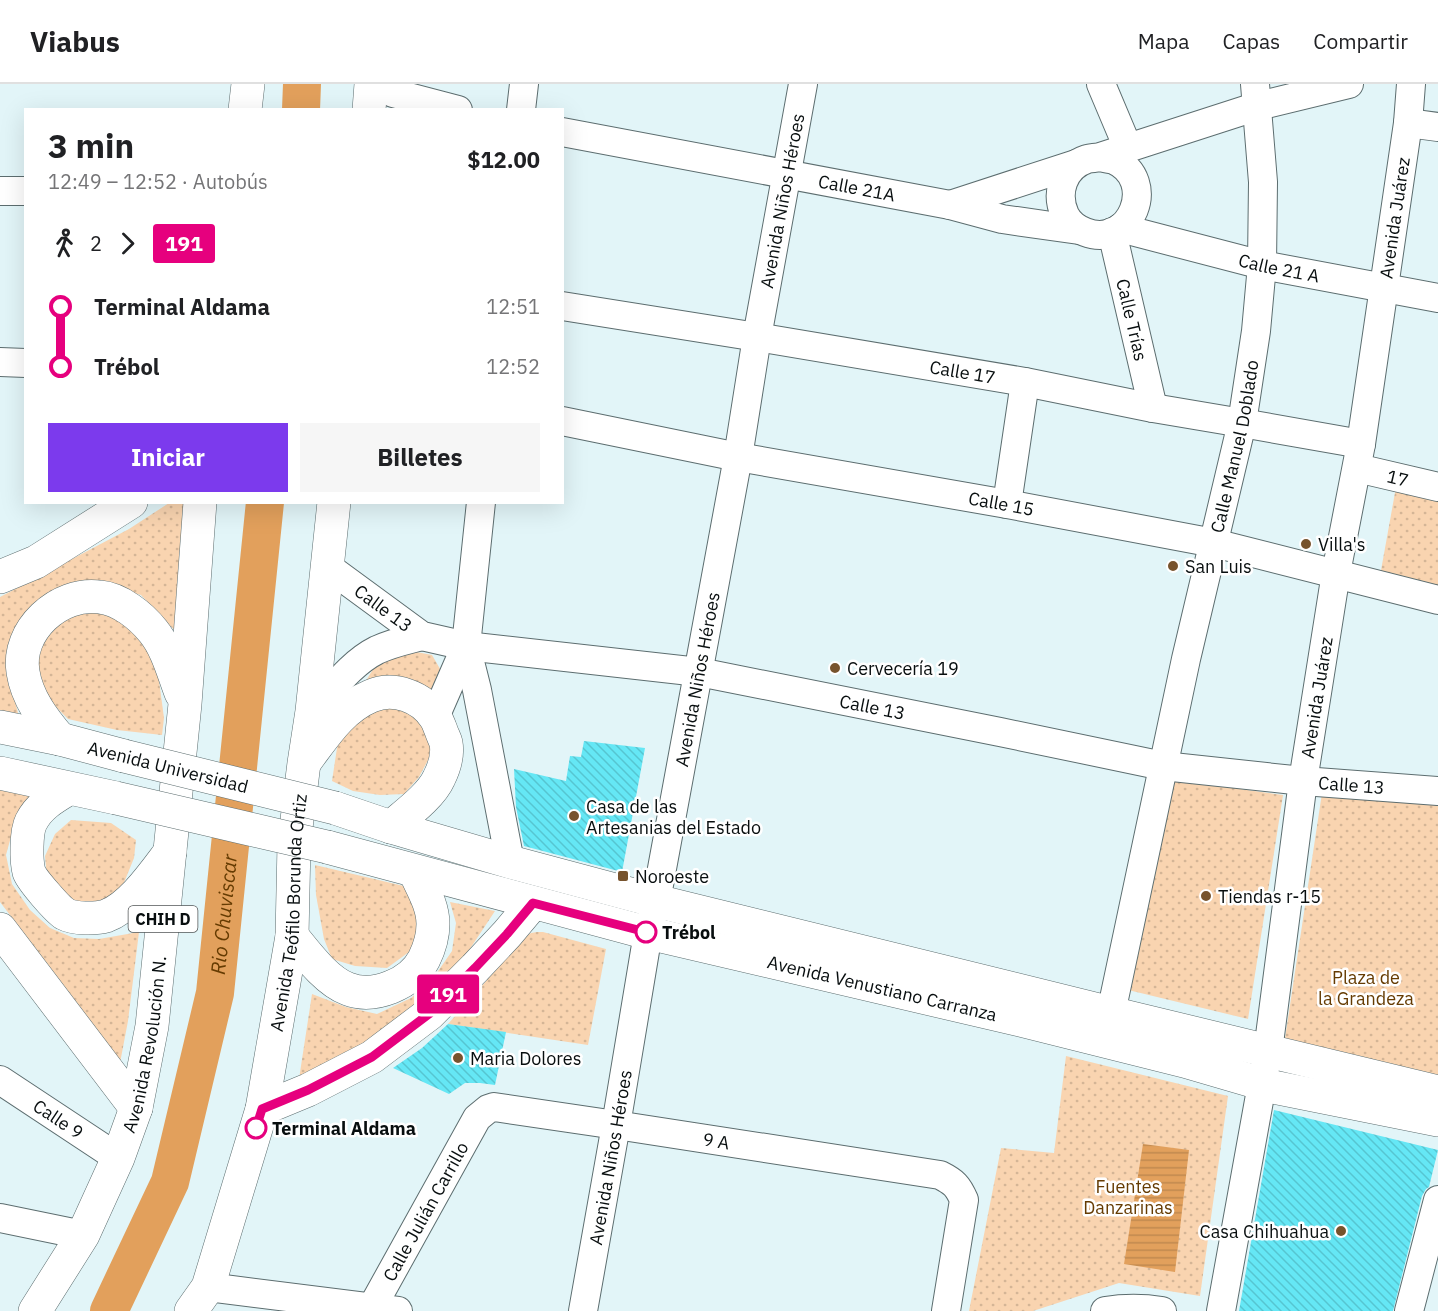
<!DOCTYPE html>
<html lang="es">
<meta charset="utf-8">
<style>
body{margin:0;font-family:"IBM Plex Sans",sans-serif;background:#f6f6f6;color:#202124;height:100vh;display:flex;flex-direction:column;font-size:22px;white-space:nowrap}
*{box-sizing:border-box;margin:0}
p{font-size:20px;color:#757577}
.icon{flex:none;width:33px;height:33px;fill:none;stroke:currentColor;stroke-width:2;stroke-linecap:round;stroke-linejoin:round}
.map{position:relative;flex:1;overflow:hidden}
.panel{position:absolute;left:24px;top:24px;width:540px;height:396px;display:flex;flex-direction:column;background:#fff;border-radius:0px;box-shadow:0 6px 24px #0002}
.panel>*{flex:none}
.badge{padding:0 12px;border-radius:4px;font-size:21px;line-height:39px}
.map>.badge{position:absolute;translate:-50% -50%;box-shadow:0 0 0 3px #fff}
.legs{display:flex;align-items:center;gap:9px;height:66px;padding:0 24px;font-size:20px}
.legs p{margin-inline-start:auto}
.summary{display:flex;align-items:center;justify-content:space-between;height:102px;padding:0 24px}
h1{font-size:33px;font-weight:700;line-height:45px}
.cta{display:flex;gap:12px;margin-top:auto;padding:12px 24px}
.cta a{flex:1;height:69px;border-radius:0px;background:#7c3aed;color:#fff;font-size:24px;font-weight:700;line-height:69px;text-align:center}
.cta a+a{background:#f6f6f6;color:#202124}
ul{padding:0 24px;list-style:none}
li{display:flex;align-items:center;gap:21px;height:60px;font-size:22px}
li i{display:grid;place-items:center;width:9px;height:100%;margin:0 8px;background:currentColor}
li i::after{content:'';width:15px;height:15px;margin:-8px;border:4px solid;border-radius:50%;background:#fff}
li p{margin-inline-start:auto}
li:first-child i{background:linear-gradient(#0000 50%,currentColor 0)}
li:last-child i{background:linear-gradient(currentColor 50%,#0000 0)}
header{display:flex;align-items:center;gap:36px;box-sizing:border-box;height:84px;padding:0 30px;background:#fff;border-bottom:2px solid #e0e0e0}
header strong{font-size:28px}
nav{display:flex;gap:33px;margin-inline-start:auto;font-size:21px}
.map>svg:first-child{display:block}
.park{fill:url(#park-dots)}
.water{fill:url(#water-rules)}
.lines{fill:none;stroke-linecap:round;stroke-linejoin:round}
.river{stroke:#e2a05c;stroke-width:38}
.building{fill:url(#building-back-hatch)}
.minor-casing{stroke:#5c6d6f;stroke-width:30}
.major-casing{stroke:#5c6d6f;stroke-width:34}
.minor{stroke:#fff;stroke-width:28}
.major{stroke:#fff;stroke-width:33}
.major-bridge-casing{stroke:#5c6d6f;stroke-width:34;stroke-linecap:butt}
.major-bridge{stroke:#fff;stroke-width:33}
.line-1-casing{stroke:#fff;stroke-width:14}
.line-1{stroke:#e6007e;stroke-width:9}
.poi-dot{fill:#77532d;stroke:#fff;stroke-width:2}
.stop-1-dot{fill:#fff;stroke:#e6007e;stroke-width:3}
.labels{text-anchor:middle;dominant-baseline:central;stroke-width:5;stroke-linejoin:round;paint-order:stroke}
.shield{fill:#fff;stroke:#525657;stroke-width:1.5}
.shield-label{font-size:16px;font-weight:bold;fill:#080e0f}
.street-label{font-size:18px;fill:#080e0f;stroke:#fff}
.poi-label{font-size:18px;fill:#080e0f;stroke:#fff;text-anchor:start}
.stop-label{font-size:18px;font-weight:bold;fill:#080e0f;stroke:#fff;text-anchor:start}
.park-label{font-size:18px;fill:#653b02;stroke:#fff}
.water-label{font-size:20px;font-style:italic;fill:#653b02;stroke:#fff}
</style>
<header>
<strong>Viabus</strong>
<nav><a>Mapa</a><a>Capas</a><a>Compartir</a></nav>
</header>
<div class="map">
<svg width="1438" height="1227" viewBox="0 0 1438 1227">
<defs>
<pattern id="park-dots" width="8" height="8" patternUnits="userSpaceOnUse" patternTransform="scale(1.5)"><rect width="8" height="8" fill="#f9d4b0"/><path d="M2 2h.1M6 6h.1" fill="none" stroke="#d4b596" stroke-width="1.8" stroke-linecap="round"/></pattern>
<pattern id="water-rules" width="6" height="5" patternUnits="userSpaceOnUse" patternTransform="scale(1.5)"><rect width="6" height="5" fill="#e2a05c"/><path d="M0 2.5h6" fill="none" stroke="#c0894f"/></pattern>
<pattern id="building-back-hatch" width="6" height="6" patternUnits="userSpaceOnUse" patternTransform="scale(1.5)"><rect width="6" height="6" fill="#65e7f5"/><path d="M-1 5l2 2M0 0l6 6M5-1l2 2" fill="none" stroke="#56c5d1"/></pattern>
</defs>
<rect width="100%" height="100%" fill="#e2f5f8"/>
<!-- park -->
<g class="park">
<polygon points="1396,403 1438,413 1438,506 1380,492"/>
<polygon points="169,419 187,419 180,552 141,511 110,503 73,503 12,605 20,637 0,632 0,513 129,445"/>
<polygon points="80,526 115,527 156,574 164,634 162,651 117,646 68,635 40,607 33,573 50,538"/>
<polygon points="406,566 432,571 443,590 437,611 365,598 379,576"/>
<polygon points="365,624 416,626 434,665 419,693 404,710 380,711 353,707 332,697 337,664 344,643"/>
<polygon points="1170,695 1283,711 1248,935 1124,905"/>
<polygon points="0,704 33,712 15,738 6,771 12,800 30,826 50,844 74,854 99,855 139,848 128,937 120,979 71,911 0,818"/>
<polygon points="1322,709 1438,716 1438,991 1284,961"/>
<polygon points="71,736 111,739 136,756 134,774 121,806 106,820 71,820 47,795 45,772 55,750"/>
<polygon points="315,781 408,803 421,843 409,868 387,884 355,882 332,875 324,855 316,811"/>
<polygon points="450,818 495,827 448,898 392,948 299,995 312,910 346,923 377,930 411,914 434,893 452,867 456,839"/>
<polygon points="537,848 543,848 606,865 588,961 448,940 525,853 531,849"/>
<polygon points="1066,972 1228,1012 1200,1212 1119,1199 1033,1227 969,1227 1001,1064 1054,1069"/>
</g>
<!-- water -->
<polygon class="water" points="1143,1060 1189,1066 1175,1188 1124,1180"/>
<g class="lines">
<!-- river -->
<g class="river">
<polyline points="301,26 302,0"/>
<path id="s1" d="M 109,1227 L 170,1098 L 215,909 L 265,418"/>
</g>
</g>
<!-- building -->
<g class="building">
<polygon points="584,657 645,664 622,788 524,762 516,723 514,685 566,697 570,672 581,673"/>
<polygon points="448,940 506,948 495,1001 480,999 465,999 449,1010 393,984 422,964"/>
<polygon points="1274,1026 1438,1066 1429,1103 1426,1105 1422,1112 1393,1227 1239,1227"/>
</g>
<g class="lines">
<defs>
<g id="minor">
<polyline points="1101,0 1128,64"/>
<polyline points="393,9 458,26"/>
<polyline points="521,26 524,0"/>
<polyline points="1408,39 1438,43"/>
<path id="s2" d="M 562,48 L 950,121 L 1002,135 L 1079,146"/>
<path d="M 1100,73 C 1105,74 1110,75 1114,76 C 1159,96 1131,166 1085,148 C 1077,145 1069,139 1065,131 C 1055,109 1063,83 1087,75 C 1091,74 1096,74 1100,73 L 1258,22 L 1349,0"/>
<polyline points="0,107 26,107"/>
<polyline points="950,121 1076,80"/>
<path id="s3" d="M 1120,144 L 1262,181 L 1438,214"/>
<path id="s4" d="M 1112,148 L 1153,324"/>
<path id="s5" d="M 562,222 L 757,253 L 1025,298 L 1153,324 L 1242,339 L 1361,360"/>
<polyline points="0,278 26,279"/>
<path id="s6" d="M 562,337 L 738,373 L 1007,420 L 1214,459 L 1438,516"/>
<path id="s7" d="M 1357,384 L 1438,403"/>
<polyline points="1007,420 1025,298"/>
<path id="s8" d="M 328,483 L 422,552 L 466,562 L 699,588 L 1000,648 L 1163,682 L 1303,697 L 1438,707"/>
<polyline points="466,562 477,606 510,778"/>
<path d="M 312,627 C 332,606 351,579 377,566 C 392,559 407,556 422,552"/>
<polyline points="435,633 466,562 481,418"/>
<path id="s9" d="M 1111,929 L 1186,575 L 1242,339 L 1256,247 L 1262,181 L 1263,98 L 1255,0"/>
<path id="s10" d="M 0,996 L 118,1074"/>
<polyline points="0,1134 83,1151"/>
<polyline points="208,1203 398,1227"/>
<path id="s11" d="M 370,1227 L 477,1034 L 488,1025 L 494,1023 L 616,1041 L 940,1091 C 954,1098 958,1102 964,1116 L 946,1227"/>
<path id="s12" d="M 583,1227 L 616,1041 L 648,849 L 656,817 L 738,373 L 757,253 L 803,0"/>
<path d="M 1105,1227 C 1125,1224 1142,1224 1162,1227"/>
<path id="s13" d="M 1221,1227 L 1268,967 L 1303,697 L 1336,489 L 1361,360 L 1408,39 L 1411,0"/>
<polyline points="1409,1227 1438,1116"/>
</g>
<g id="major">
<polyline points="245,26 248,0"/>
<polyline points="369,26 371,0"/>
<polyline points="0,493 36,478 131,418"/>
<polyline points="0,643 60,655 124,672"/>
<path d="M 60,655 C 43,635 27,614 23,588 C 16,547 59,507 100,513 C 120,515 141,532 153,547 C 167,564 173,588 181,609"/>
<path d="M 307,675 C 325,651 342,624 371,612 C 394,602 422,613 435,633 C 438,637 439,642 441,646 C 442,650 445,655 446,659 C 448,670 444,684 439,694 C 431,712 406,730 391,743"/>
<polyline points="0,689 116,714"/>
<path d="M 68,705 C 53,714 39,722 31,738 C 26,748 26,777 29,788 C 32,796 57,825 65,830 C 74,835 96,835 106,832 C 131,823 154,789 170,768"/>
<polyline points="335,724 391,743 510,778 656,817 1111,929 1438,1008"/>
<path id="s14" d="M 327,763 L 648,849 L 1020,936 L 1184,977 L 1273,1003 L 1438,1036"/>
<polyline points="0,845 136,1024"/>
<path d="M 292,852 C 306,869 326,897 348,905 C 374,915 411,900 424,875 C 429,865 433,851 433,840 C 433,821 422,804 415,788"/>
<polyline points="262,1025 308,1006 372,973 429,930 475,884 507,850 533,819"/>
<path id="s15" d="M 35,1227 L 83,1151 L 118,1074 L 136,1024 L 152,942 L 185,620 L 200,418"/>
<path id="s16" d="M 191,1227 L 208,1203 L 262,1025 L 292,852 L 294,760 L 304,679 L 312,627 L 334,418"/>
</g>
</defs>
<!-- minor casing -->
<use href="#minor" class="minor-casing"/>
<!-- major casing -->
<use href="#major" class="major-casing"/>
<!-- minor -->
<use href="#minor" class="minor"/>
<!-- major -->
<use href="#major" class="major"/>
<defs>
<g id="major-bridge">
<polyline points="124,672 335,724"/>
<polyline points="116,714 327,763"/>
</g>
</defs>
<!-- major-bridge casing -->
<use href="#major-bridge" class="major-bridge-casing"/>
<!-- major-bridge -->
<use href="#major-bridge" class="major-bridge"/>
</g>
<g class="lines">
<defs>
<polyline id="line-1" points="256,1044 262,1025 308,1006 372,973 429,930 475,884 507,850 533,819 646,848"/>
</defs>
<!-- line-1 casing -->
<use href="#line-1" class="line-1-casing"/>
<!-- line-1 -->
<use href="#line-1" class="line-1"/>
</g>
<!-- markers -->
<g class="poi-dot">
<circle cx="1306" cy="460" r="6"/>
<circle cx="1173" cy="482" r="6"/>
<circle cx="835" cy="584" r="6"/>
<circle cx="574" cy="732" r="6"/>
<rect x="617" y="786" width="12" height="12" rx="3"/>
<circle cx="1206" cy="812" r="6"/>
<circle cx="458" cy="974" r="6"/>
<circle cx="1341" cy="1147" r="6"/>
</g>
<g class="stop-1-dot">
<circle cx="646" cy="848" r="10"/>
<circle cx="256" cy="1044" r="10"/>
</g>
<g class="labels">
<!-- shield labels -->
<rect class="shield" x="128.5" y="822" width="69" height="26" rx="4.5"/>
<g class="shield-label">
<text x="163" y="835">CHIH D</text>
</g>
<!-- street labels -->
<g class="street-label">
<text stroke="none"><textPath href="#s2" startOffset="300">Calle 21A</textPath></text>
<text stroke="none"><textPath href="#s12" startOffset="1128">Avenida Niños Héroes</textPath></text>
<text stroke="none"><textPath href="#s13" startOffset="1107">Avenida Juárez</textPath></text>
<text stroke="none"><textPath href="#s3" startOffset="164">Calle 21 A</textPath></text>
<text stroke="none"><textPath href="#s4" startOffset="90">Calle Trías</textPath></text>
<text stroke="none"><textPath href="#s5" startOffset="406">Calle 17</textPath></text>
<text stroke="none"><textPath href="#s9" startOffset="580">Calle Manuel Doblado</textPath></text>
<text stroke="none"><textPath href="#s7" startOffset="42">17</textPath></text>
<text stroke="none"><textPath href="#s6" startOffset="447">Calle 15</textPath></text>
<text stroke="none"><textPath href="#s8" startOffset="69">Calle 13</textPath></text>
<text stroke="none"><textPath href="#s12" startOffset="642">Avenida Niños Héroes</textPath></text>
<text stroke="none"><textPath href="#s13" startOffset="621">Avenida Juárez</textPath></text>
<text stroke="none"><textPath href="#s8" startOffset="573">Calle 13</textPath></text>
<text transform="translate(168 683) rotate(14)">Avenida Universidad</text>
<text stroke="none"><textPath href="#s8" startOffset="1059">Calle 13</textPath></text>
<text stroke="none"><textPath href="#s16" startOffset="414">Avenida Teófilo Borunda Ortiz</textPath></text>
<text stroke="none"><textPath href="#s14" startOffset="573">Avenida Venustiano Carranza</textPath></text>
<text stroke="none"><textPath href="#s15" startOffset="292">Avenida Revolución N.</textPath></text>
<text stroke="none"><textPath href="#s10" startOffset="70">Calle 9</textPath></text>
<text stroke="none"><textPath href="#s11" startOffset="466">9 A</textPath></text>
<text stroke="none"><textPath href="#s12" startOffset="156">Avenida Niños Héroes</textPath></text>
<text stroke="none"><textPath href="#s11" startOffset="114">Calle Julián Carrillo</textPath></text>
</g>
<!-- poi labels -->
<g class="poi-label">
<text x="1318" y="460">Villa's</text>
<text x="1185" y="482">San Luis</text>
<text x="847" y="584">Cervecería 19</text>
<text x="586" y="722">Casa de las<tspan x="586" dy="21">Artesanias del Estado</tspan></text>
<text x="635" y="792">Noroeste</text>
<text x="1218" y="812">Tiendas r-15</text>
<text x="470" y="974">Maria Dolores</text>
<text x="1329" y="1147" text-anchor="end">Casa Chihuahua</text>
</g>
<!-- stop labels -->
<g class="stop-label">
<text x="662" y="848">Trébol</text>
<text x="272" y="1044">Terminal Aldama</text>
</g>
<!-- park labels -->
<g class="park-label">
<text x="1366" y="893">Plaza de<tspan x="1366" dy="21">la Grandeza</tspan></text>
<text x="1128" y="1102">Fuentes<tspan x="1128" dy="21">Danzarinas</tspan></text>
</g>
<!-- water labels -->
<g class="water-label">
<text stroke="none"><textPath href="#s1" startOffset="416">Rio Chuviscar</textPath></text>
</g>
</g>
</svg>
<b class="badge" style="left:448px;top:910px;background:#e6007e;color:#fff">191</b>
<section class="panel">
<div class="summary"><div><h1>3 min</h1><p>12:49 – 12:52 · Autobús</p></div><b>$12.00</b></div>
<div class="legs"><svg class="icon" aria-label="walk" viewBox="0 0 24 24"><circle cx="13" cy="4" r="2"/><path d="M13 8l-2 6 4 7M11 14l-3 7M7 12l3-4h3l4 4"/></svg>2<svg class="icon" aria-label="forward" viewBox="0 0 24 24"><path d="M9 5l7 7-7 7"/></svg><b class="badge" style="background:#e6007e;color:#fff">191</b></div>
<ul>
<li><i style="color:#e6007e"></i><b>Terminal Aldama</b><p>12:51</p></li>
<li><i style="color:#e6007e"></i><b>Trébol</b><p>12:52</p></li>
</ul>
<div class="cta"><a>Iniciar</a><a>Billetes</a></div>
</section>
</div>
